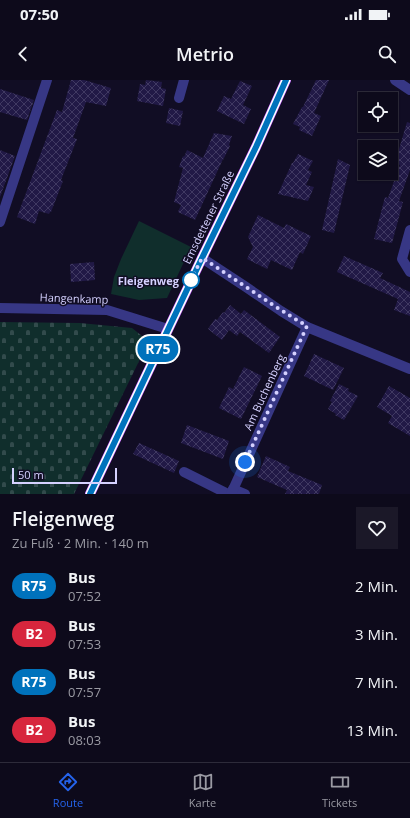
<!DOCTYPE html>
<html lang="de">
<meta charset="utf-8">
<style>
body{margin:0;font-family:"Open Sans",sans-serif;background:#1b1828;color:#f1f3f6;height:100vh;display:flex;flex-direction:column;font-size:15px;white-space:nowrap}
*{box-sizing:border-box;margin:0}
p{font-size:13px;color:#9a9aa3}
.icon{flex:none;width:22px;height:22px;fill:none;stroke:currentColor;stroke-width:2;stroke-linecap:round;stroke-linejoin:round}
.map{position:relative;height:414px;overflow:hidden}
.side{display:flex;flex-direction:column;background:#0d0a1b;flex:1}
.side>*{flex:none}
.badge{padding:0 8px;border-radius:13px;font-size:14px;line-height:26px}
.buttons{position:absolute;left:358px;top:12px;display:grid;gap:8px}
.buttons a{display:grid;place-items:center;width:40px;height:40px;border-radius:0px;background:#0d0a1b;box-shadow:0 1px 3px #0004,0 0 0 1px #2d2b3a;font-size:20px}
.scale{position:absolute;left:12px;bottom:10px;width:105px;box-sizing:border-box;padding-left:4px;border:2px solid #d5d1ff;border-top:0;font-size:11px;line-height:14px;white-space:nowrap;color:#d5d1ff;-webkit-text-stroke:3px #110d24;paint-order:stroke}
.you{position:absolute;width:20px;height:20px;margin:-10px;border:3px solid #fff;border-radius:50%;background:#1a73e8;box-shadow:0 0 0 6px #1a73e833}
.map>.badge{position:absolute;translate:-50% -50%;box-shadow:0 0 0 2px #fff}
.round{display:grid;place-items:center;flex:none;width:42px;height:42px;border-radius:0px;background:#1b1828}
.summary{display:flex;align-items:center;justify-content:space-between;height:68px;padding:0 12px}
h1{font-size:19px;font-weight:600;line-height:30px}
ul{padding:0;list-style:none}
li{display:flex;align-items:center;gap:12px;height:48px;padding:0 12px}
li div{flex:1}
li b{display:block;font-size:15px}
li em{font-style:normal}
li .badge{min-width:44px;font-weight:700;text-align:center}
.status{display:flex;justify-content:space-between;align-items:center;height:28px;padding:0 20px;background:#0d0a1b;direction:ltr}
.status svg{height:11px;fill:currentColor}
header{display:flex;justify-content:space-between;align-items:center;height:52px;padding:0 12px;background:#0d0a1b;font-size:18px;font-weight:600}
.menu{display:flex;justify-content:space-around;align-items:center;height:56px;border-top:1px solid #2d2b3a;background:#0d0a1b;font-size:11px;color:#9a9aa3}
.menu a{display:grid;justify-items:center;gap:2px}
.menu .on{color:#2563eb}
.map>svg:first-child{display:block}
.grass{fill:#102e2c}
.cemetery{fill:url(#cemetery-stones)}
.building{fill:url(#building-cross-hatch)}
.lines{fill:none;stroke-linecap:round;stroke-linejoin:round}
.minor{stroke:#373785;stroke-width:10}
.major{stroke:#bc58ff;stroke-width:10}
.line-casing{stroke:#fff;stroke-width:9}
.line{stroke:#0072bc;stroke-width:6}
.walk{stroke:#d5d1ff;stroke-width:4;stroke-dasharray:0 7.2}
.stop-dot{fill:#fff;stroke:#0072bc;stroke-width:2}
.labels{text-anchor:middle;dominant-baseline:central;stroke-width:3;stroke-linejoin:round;paint-order:stroke}
.street-label{font-size:11px;fill:#d5d1ff;stroke:#110d24}
.stop-label{font-size:11px;font-weight:bold;fill:#d5d1ff;stroke:#110d24;text-anchor:end}
</style>
<div class="status"><b>07:50</b><svg viewBox="0 0 49 12"><path d="M0 12V9h3v3zM5 12V6h3v6zM10 12V3h3v9zM15 12V0h3v12zM26 1h20v11H26zM47 4h2v5h-2z"/></svg></div>
<header><svg class="icon" aria-label="back" viewBox="0 0 24 24"><path d="M15 5l-7 7 7 7"/></svg>Metrio<svg class="icon" aria-label="search" viewBox="0 0 24 24"><circle cx="10" cy="10" r="6"/><path d="M15 15l6 6"/></svg></header>
<div class="map">
<svg width="410" height="414" viewBox="0 0 410 414">
<defs>
<pattern id="cemetery-stones" width="16" height="16" patternUnits="userSpaceOnUse"><rect width="16" height="16" fill="#102e2c"/><path d="M2 7V4a2 2 0 0 1 4 0v3zM10 15v-3a2 2 0 0 1 4 0v3z" fill="#324b4c"/></pattern>
<pattern id="building-cross-hatch" width="8" height="8" patternUnits="userSpaceOnUse"><rect width="8" height="8" fill="#211946"/><path d="M0 0l8 8M0 8l8-8" fill="none" stroke="#403962"/></pattern>
</defs>
<rect width="100%" height="100%" fill="#110d24"/>
<!-- grass -->
<polygon class="grass" points="139,141 191,167 167,218 139,220 111,214 114,197 121,179"/>
<!-- cemetery -->
<polygon class="cemetery" points="0,242 80,243 132,248 142,256 143,273 74,414 0,414"/>
<!-- building -->
<g class="building">
<polygon points="71,0 84,0 111,8 106,26 86,22 73,58 77,59 61,100 63,101 51,132 50,132 49,134 39,131 35,144 17,137 57,30 62,32"/>
<polygon points="146,0 162,2 161,8 166,9 163,26 137,21 140,4 145,5"/>
<polygon points="316,0 329,0 314,33 321,36 312,56 299,50 300,47 293,44 302,27 303,27"/>
<polygon points="240,1 252,6 243,25 251,29 244,44 217,31 224,16 231,19"/>
<polygon points="0,9 34,20 27,40 0,32"/>
<polygon points="169,28 183,31 180,46 166,43"/>
<polygon points="407,42 410,43 410,90 399,121 403,122 392,163 374,159 385,117 388,118 400,85 395,83"/>
<polygon points="214,53 232,56 229,65 230,66 223,80 223,79 195,140 178,132 181,125 174,122 183,88 179,87 183,76 184,77 187,70 203,78"/>
<polygon points="0,70 15,76 0,117"/>
<polygon points="298,74 313,81 308,90 312,92 306,105 314,107 308,121 278,114 292,83 293,83"/>
<polygon points="338,79 350,85 334,153 322,150"/>
<polygon points="258,135 284,148 286,144 311,156 303,174 300,172 292,190 271,180 267,189 247,179 253,167 248,157"/>
<polygon points="344,176 383,193 380,198 410,212 410,236 394,230 398,219 337,192"/>
<polygon points="94,182 95,200 71,202 70,184"/>
<polygon points="230,225 241,234 244,230 280,257 269,273 240,252 237,256 229,250 222,260 208,249 215,239 217,240 223,232 224,233"/>
<polygon points="314,274 344,288 333,310 304,296"/>
<polygon points="244,287 262,296 241,339 219,328 229,307 233,309"/>
<polygon points="339,304 349,309 348,311 358,316 344,340 335,335 336,334 328,329 332,322 330,321"/>
<polygon points="389,306 410,318 410,356 388,343 392,336 377,327"/>
<polygon points="187,345 229,361 223,379 181,363"/>
<polygon points="139,363 179,381 174,393 133,374"/>
<polygon points="266,376 290,387 288,391 322,405 319,414 285,414 287,410 257,397"/>
</g>
<g class="lines">
<!-- minor -->
<g class="minor">
<polyline points="395,0 410,10"/>
<polyline points="179,18 184,0"/>
<polyline points="0,142 47,0"/>
<polyline points="410,150 402,179 410,192"/>
<polyline points="202,178 246,207 281,231 307,247 410,289"/>
<polyline points="0,228 107,230 168,249"/>
<polyline points="184,392 228,414"/>
<polyline points="233,409 245,414"/>
<polyline points="231,414 307,247"/>
</g>
<!-- major -->
<polyline class="major" points="90,414 202,178 256,67 286,0"/>
</g>
<g class="lines">
<defs>
<polyline id="line" points="90,414 202,178 256,67 286,0"/>
</defs>
<!-- line casing -->
<use href="#line" class="line-casing"/>
<!-- line -->
<use href="#line" class="line"/>
<!-- walk -->
<path class="walk" d="M 191,200 L 202,178 C 237,200 271,225 307,246 L 245,382"/>
</g>
<!-- markers -->
<circle class="stop-dot" cx="191" cy="200" r="8"/>
<g class="labels">
<!-- street labels -->
<g class="street-label">
<text transform="translate(208 137) rotate(-64)">Emsdettener Straße</text>
<text transform="translate(74 218) rotate(2)">Hangenkamp</text>
<text transform="translate(264 312) rotate(-65)">Am Buchenberg</text>
</g>
<!-- stop labels -->
<g class="stop-label">
<text x="179" y="200">Fleigenweg</text>
</g>
</g>
</svg>
<div class="buttons">
<a><svg class="icon" aria-label="locate" viewBox="0 0 24 24"><circle cx="12" cy="12" r="6"/><path d="M12 2v4M12 18v4M2 12h4M18 12h4"/></svg></a>
<a><svg class="icon" aria-label="layers" viewBox="0 0 24 24"><path d="M12 4l9 5-9 5-9-5zM3 14l9 5 9-5"/></svg></a>
</div>
<div class="scale">50 m</div>
<div class="you" style="left:245px;top:382px"></div>
<b class="badge" style="left:158px;top:269px;background:#0072bc;color:#fff">R75</b>
</div>
<section class="side">
<div class="summary"><div><h1>Fleigenweg</h1><p>Zu Fuß · 2 Min. · 140 m</p></div><a class="round"><svg class="icon" aria-label="heart" viewBox="0 0 24 24"><path d="M12 20l-8-8c-3-5 5-10 8-4 3-6 11-1 8 4z"/></svg></a></div>
<ul>
<li><span class="badge" style="background:#0072bc;color:#fff">R75</span><div><b>Bus</b><p>07:52</p></div><em>2 Min.</em></li>
<li><span class="badge" style="background:#d7263d;color:#fff">B2</span><div><b>Bus</b><p>07:53</p></div><em>3 Min.</em></li>
<li><span class="badge" style="background:#0072bc;color:#fff">R75</span><div><b>Bus</b><p>07:57</p></div><em>7 Min.</em></li>
<li><span class="badge" style="background:#d7263d;color:#fff">B2</span><div><b>Bus</b><p>08:03</p></div><em>13 Min.</em></li>
</ul>
</section>
<nav class="menu">
<a class="on"><svg class="icon" aria-label="directions" viewBox="0 0 24 24"><path d="M12 3l9 9-9 9-9-9zM9 14v-3h6M13 9l2 2-2 2"/></svg>Route</a>
<a><svg class="icon" aria-label="map" viewBox="0 0 24 24"><path d="M3 6l6-2 6 2 6-2v14l-6 2-6-2-6 2zM9 4v14M15 6v14"/></svg>Karte</a>
<a><svg class="icon" aria-label="tickets" viewBox="0 0 24 24"><path d="M3 7h18v10H3zM15 7v10"/></svg>Tickets</a>
</nav>
